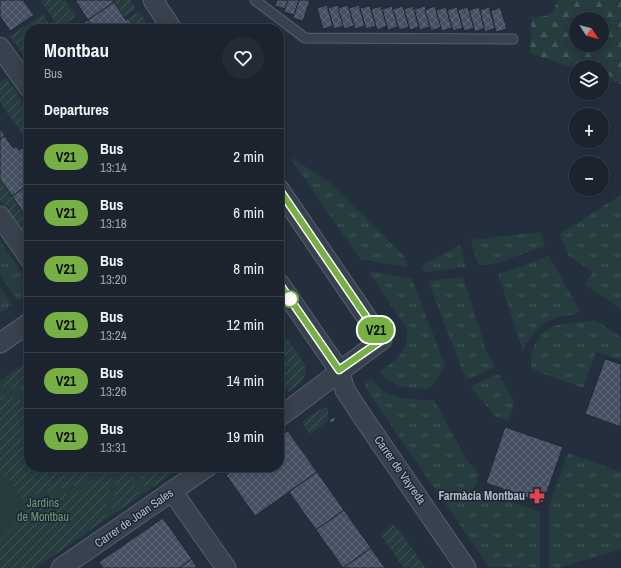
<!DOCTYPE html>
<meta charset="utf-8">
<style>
body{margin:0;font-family:"Archivo Narrow",sans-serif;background:#242b36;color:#f1f3f6;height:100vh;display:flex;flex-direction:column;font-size:15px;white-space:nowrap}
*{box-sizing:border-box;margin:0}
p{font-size:13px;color:#a0a4aa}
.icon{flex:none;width:22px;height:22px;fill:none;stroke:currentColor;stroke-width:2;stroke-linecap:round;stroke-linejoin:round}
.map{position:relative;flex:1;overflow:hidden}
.sheet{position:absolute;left:24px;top:24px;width:260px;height:448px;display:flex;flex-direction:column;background:#1b232e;border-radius:16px;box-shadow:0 2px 10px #0003,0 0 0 1px #39404a}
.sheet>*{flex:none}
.badge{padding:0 8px;border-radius:13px;font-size:14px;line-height:26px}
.needle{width:26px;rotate:126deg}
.fabs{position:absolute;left:569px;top:12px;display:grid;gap:8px}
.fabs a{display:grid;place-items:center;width:40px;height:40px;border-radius:50%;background:#1b232e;box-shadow:0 2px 10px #0003,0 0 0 1px #39404a;font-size:20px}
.map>.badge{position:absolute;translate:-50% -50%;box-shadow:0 0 0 2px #fff}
h2{padding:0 20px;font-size:15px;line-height:36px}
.round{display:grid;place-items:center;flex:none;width:42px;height:42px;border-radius:21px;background:#242b36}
.overview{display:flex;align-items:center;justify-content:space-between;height:68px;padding:0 20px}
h1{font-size:19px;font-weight:700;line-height:30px}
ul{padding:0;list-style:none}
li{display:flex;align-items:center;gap:12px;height:56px;padding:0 20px;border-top:1px solid #39404a}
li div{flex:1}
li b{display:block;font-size:15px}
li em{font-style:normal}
li .badge{min-width:44px;font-weight:700;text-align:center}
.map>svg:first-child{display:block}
.grass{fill:url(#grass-tufts)}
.forest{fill:url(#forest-firs);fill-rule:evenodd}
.park{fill:#263c3f}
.garden{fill:url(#garden-furrows)}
.building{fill:url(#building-cross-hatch);stroke:#1f2835}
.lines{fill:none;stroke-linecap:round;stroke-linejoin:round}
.lane-casing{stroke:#565f6c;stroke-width:11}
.street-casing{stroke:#565f6c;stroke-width:21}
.lane{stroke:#38414e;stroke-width:9}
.street{stroke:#38414e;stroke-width:19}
.line-casing{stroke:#fff;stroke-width:9}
.line{stroke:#77b045;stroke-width:6}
.stop-dot{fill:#fff;stroke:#77b045;stroke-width:2}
.labels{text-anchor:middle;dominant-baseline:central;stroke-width:3;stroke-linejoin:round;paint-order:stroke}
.street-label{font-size:12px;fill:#b4bcc9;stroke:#1d2633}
.poi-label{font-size:12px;font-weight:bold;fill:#b4bcc9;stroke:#1d2633;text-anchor:end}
.park-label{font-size:12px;fill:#6b9a76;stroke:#1d2633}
</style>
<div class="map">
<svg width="621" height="568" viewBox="0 0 621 568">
<defs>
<pattern id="grass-tufts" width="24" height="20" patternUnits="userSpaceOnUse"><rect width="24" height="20" fill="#263c3f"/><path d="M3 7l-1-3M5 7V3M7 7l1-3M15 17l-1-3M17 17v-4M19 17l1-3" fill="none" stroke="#435659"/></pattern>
<pattern id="forest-firs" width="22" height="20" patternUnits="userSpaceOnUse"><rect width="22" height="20" fill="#263c3f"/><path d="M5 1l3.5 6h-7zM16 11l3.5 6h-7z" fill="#435659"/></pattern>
<pattern id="garden-furrows" width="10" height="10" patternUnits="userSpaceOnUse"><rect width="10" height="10" fill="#263c3f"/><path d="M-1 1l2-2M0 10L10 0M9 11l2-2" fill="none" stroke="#435659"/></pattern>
<pattern id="building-cross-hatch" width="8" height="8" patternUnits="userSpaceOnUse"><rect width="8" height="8" fill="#455162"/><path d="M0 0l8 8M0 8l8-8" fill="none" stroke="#5d6877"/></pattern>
</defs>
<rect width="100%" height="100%" fill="#242f3e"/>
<!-- grass -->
<g class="grass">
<polygon points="292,158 329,182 404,256 407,267 360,259 291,159"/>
<polygon points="621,195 621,309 585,285 593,272 568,255 560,234"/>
<polygon points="541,232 545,246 495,264 478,265 471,240"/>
<polygon points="0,241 29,283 27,295 18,301 0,275"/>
<polygon points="460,245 466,267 424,272 421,266"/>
<path d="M 549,256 L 580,311 C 575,316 569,315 562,316 C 542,320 531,334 523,351 L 498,274 Z"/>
<path d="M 368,271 L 412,279 L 445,366 L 431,387 L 425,389 L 401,387 L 386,379 L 380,372 C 397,359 411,350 406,327 Z"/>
<polygon points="463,277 486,350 495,367 466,380 428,281"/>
<polygon points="0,287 12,305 0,313"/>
<path d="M 595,320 L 621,337 L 621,360 L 596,352 L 583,388 L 533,370 C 530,363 530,357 533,349 C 545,317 569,326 595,320 Z"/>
<polygon points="499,374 512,398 514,406 508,421 495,416 470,386"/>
<path d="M 371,378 C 387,400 409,400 434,400 L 466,459 L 479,474 L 474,489 L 540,512 L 540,568 L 489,567 L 366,389 L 365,384 Z"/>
<polygon points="568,453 621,472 621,549 558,568 549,568 549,507"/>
</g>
<!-- forest -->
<path class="forest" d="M 557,0 L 621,0 L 621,84 L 602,78 L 602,67 L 576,67 L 576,69 L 530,53 L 532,17 C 545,18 555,15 557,0 ZM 576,19 L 602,19 L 602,45 L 576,45 Z"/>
<!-- park -->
<polygon class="park" points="29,360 29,467 181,467 36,568 0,568 0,381"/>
<!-- garden -->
<g class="garden">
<polygon points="40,0 65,0 76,16 58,29 29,29 29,49 22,54 10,36 43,14 49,24 54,20"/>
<polygon points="112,0 130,0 136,8 124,17"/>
<polygon points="139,12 151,29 132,29 128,19"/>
<polygon points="6,78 29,110 29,144 0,102 0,82"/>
<polygon points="0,179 29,221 29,242 0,201"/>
<path d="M 279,327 L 304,363 C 309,378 300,384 288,392 L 279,386 Z"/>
<polygon points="29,360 29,392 0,385 0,381"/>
<polygon points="0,395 29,402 29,467 103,467 101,470 77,485 23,498 10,480 0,474"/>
<polygon points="328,407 328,421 310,434 302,422 319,410"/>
<path d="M 110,467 L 114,467 L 104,520 L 36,568 L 0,568 L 0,540 L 17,523 L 26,506 C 55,491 89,500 110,467 Z"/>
<polygon points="119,467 130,467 134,484 140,496 111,516"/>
<polygon points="138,467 181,467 147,491 141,479"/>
<polygon points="394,524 426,568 404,568 380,534"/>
</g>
<!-- building -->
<g class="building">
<polygon points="0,0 23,0 34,15 10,31 0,16"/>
<polygon points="75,0 112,0 114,2 88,20"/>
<polygon points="277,0 288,0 285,9 275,6"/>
<polygon points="288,0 299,0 294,15 284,12"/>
<polygon points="299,0 310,0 303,21 293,18"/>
<polygon points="114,2 126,20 128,18 133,25 131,27 132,29 95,29 88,20"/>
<polygon points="327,5 333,26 323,29 317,8"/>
<polygon points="338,5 344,26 334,29 328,8"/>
<polygon points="348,5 354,26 344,29 338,8"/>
<polygon points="359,5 365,26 355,29 349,8"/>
<polygon points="370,6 376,26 366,29 360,8"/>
<polygon points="381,6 387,26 377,30 371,9"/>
<polygon points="392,6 398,27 388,30 382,9"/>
<polygon points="403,6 409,27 399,30 393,9"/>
<polygon points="413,6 419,27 410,30 404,9"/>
<polygon points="425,6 430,27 420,30 414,9"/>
<polygon points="435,6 441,27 431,31 425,10"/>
<polygon points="446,7 452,28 442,31 436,10"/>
<polygon points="457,7 463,28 453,31 447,10"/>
<polygon points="468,7 474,28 464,31 458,10"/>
<polygon points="479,7 485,28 475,32 469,10"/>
<polygon points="489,7 495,28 485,32 480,10"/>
<polygon points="500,7 507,29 496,32 491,11"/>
<polygon points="88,20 95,29 75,29"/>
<polygon points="0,128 5,136 0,139"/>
<polygon points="5,136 13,148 16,146 19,150 24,147 29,155 29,158 26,160 29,164 26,167 29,171 29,184 12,196 0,179 0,139"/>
<polygon points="29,184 29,221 12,196"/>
<polygon points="605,359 621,364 621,427 585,414"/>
<polygon points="334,417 336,420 331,423 329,421"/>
<polygon points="505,427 563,447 543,503 486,483"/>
<polygon points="288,431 317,472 255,516 226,475 237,467 279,467 279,437"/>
<polygon points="317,472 344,510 316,530 289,492"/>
<polygon points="344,510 371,548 343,568 316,530"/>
<polygon points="163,518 192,559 179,568 103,568 99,562"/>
<polygon points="371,548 385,568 343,568"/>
<polygon points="192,559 197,568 179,568"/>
</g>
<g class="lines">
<defs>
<polyline id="lane" points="255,0 305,38 513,39"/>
<g id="street">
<polyline points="153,0 172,29"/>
<polyline points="0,47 29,88"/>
<path d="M 279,189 L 382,340 C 347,365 314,392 279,417"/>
<polyline points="0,216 29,258"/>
<polyline points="279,283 339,370 345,390 360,413 466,568"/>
<polyline points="0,343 29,323"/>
<polyline points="172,491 226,568"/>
<polyline points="61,568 207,467"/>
</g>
</defs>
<!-- lane casing -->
<use href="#lane" class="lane-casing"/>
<!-- street casing -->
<use href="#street" class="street-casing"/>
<!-- lane -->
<use href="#lane" class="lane"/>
<!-- street -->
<use href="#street" class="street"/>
</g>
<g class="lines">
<defs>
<polyline id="line" points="279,189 382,340 339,370 279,283"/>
</defs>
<!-- line casing -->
<use href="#line" class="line-casing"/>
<!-- line -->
<use href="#line" class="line"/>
</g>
<!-- icons -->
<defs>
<symbol id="pharmacy-bare" viewBox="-9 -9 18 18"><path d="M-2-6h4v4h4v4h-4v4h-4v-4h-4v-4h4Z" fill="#e0444e" stroke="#1d2633" stroke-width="2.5" paint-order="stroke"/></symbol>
</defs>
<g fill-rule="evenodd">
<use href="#pharmacy-bare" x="526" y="485" width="22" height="22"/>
</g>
<!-- markers -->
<circle class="stop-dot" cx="290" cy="299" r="8"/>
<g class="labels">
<!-- street labels -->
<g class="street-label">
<text transform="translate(400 470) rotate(55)">Carrer de Vayreda</text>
<text transform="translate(134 518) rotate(-35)">Carrer de Joan Sales</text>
</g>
<!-- poi labels -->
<g class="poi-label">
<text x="525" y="496">Farmàcia Montbau</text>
</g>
<!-- park labels -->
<g class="park-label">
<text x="43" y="503">Jardins<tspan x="43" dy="14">de Montbau</tspan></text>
</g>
</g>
</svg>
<div class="fabs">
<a><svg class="needle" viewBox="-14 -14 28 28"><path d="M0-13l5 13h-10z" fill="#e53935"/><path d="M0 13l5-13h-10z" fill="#a0a4aa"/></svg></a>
<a><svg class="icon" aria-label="layers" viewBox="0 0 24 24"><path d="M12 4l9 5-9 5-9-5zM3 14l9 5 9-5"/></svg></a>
<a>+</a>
<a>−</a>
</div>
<b class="badge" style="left:376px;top:330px;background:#77b045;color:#111">V21</b>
<section class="sheet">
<div class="overview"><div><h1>Montbau</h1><p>Bus</p></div><a class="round"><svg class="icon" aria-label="heart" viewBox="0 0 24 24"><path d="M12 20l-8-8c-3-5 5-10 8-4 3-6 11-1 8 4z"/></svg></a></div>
<h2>Departures</h2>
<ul>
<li><span class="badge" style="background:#77b045;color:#111">V21</span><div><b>Bus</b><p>13:14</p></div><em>2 min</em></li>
<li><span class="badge" style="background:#77b045;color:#111">V21</span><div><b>Bus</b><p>13:18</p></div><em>6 min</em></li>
<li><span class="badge" style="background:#77b045;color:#111">V21</span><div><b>Bus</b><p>13:20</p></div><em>8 min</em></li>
<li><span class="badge" style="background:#77b045;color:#111">V21</span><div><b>Bus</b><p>13:24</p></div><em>12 min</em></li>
<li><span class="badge" style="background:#77b045;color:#111">V21</span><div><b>Bus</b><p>13:26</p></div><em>14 min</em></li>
<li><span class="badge" style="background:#77b045;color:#111">V21</span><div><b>Bus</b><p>13:31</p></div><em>19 min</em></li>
</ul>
</section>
</div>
